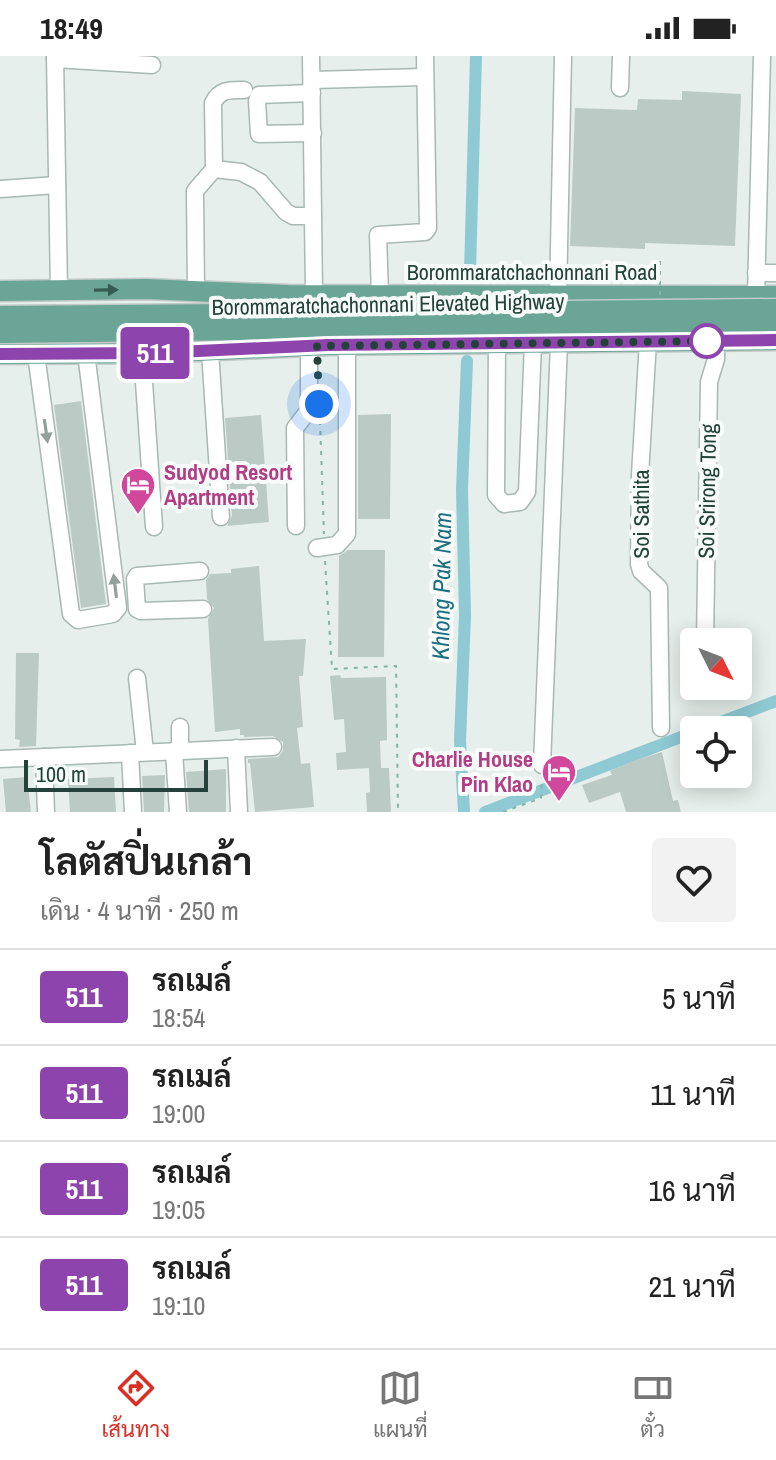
<!DOCTYPE html>
<html lang="th">
<meta charset="utf-8">
<style>
body{margin:0;font-family:"Archivo Narrow",Sarabun,sans-serif;background:#f2f2f2;color:#222;height:100vh;display:flex;flex-direction:column;font-size:30px;white-space:nowrap}
*{box-sizing:border-box;margin:0}
p{font-size:26px;color:#767676}
.icon{flex:none;width:44px;height:44px;fill:none;stroke:currentColor;stroke-width:2;stroke-linecap:round;stroke-linejoin:round}
.map{position:relative;height:756px;overflow:hidden}
.panel{display:flex;flex-direction:column;background:#fff;flex:1}
.panel>*{flex:none}
.badge{padding:0 16px;border-radius:6px;font-size:28px;line-height:52px}
.needle{width:52px;rotate:132deg}
.tools{position:absolute;left:680px;top:572px;display:grid;gap:16px}
.tools a{display:grid;place-items:center;width:72px;height:72px;border-radius:8px;background:#fff;box-shadow:0 4px 20px #0003;font-size:40px}
.scale{position:absolute;left:24px;bottom:20px;width:184px;box-sizing:border-box;padding-left:8px;border:4px solid #24423a;border-top:0;font-size:22px;line-height:28px;white-space:nowrap;color:#24423a;-webkit-text-stroke:6px #f7fbf9;paint-order:stroke}
.you{position:absolute;width:40px;height:40px;margin:-20px;border:6px solid #fff;border-radius:50%;background:#1a73e8;box-shadow:0 0 0 12px #1a73e833}
.map>.badge{position:absolute;translate:-50% -50%;box-shadow:0 0 0 4px #fff}
.round{display:grid;place-items:center;flex:none;width:84px;height:84px;border-radius:8px;background:#f2f2f2}
.head{display:flex;align-items:center;justify-content:space-between;height:136px;padding:0 40px}
h1{font-size:38px;font-weight:700;line-height:60px}
ul{padding:0;list-style:none}
li{display:flex;align-items:center;gap:24px;height:96px;padding:0 40px;border-top:2px solid #e0e0e0}
li div{flex:1}
li b{display:block;font-size:30px}
li em{font-style:normal}
li .badge{min-width:88px;font-weight:700;text-align:center}
.status{display:flex;justify-content:space-between;align-items:center;height:56px;padding:0 40px;background:#fff;direction:ltr}
.status svg{height:22px;fill:currentColor}
.menu{display:flex;justify-content:space-around;align-items:center;height:112px;border-top:2px solid #e0e0e0;background:#fff;font-size:22px;color:#767676}
.menu a{display:grid;justify-items:center;gap:4px}
.menu .current{color:#d93025}
.map>svg:first-child{display:block}
.lines{fill:none;stroke-linecap:round;stroke-linejoin:round}
.canal{stroke:#8ec9d4;stroke-width:12}
.building{fill:#bbcac4}
.minor-casing{stroke:#a8b8b2;stroke-width:19}
.major-casing{stroke:#c2cac8;stroke-width:23}
.path{stroke:#86b3a5;stroke-width:2;stroke-dasharray:4 6;stroke-linecap:butt}
.minor{stroke:#fff;stroke-width:16}
.major{stroke:#6aa596;stroke-width:20}
.major-bridge-casing{stroke:#c2cac8;stroke-width:23;stroke-linecap:butt}
.path-bridge{stroke:#86b3a5;stroke-width:2;stroke-dasharray:4 6;stroke-linecap:butt}
.major-bridge{stroke:#6aa596;stroke-width:20}
.oneway{fill:#365b51}
.oneway2{fill:#92a09c}
.line-casing{stroke:#fff;stroke-width:18}
.line{stroke:#8e44ad;stroke-width:12}
.walk{stroke:#24423a;stroke-width:8;stroke-dasharray:0 14.4}
.stop-dot{fill:#fff;stroke:#8e44ad;stroke-width:4}
.labels{text-anchor:middle;dominant-baseline:central;stroke-width:8;stroke-linejoin:round;paint-order:stroke}
.street-label{font-size:22px;fill:#24423a;stroke:#f7fbf9}
.hotel-label{font-size:22px;font-weight:bold;fill:#b23c85;stroke:#f7fbf9;text-anchor:start}
.water-label{font-size:24px;font-style:italic;fill:#1c6f80;stroke:#f7fbf9}
</style>
<div class="status"><b>18:49</b><svg viewBox="0 0 49 12"><path d="M0 12V9h3v3zM5 12V6h3v6zM10 12V3h3v9zM15 12V0h3v12zM26 1h20v11H26zM47 4h2v5h-2z"/></svg></div>
<div class="map">
<svg width="776" height="756" viewBox="0 0 776 756">
<rect width="100%" height="100%" fill="#e6efeb"/>
<g class="lines">
<!-- canal -->
<g class="canal">
<polyline points="470,216 476,0"/>
<polyline points="700,674 776,645"/>
<polyline points="464,756 460,685 465,559 462,434 467,305"/>
<polyline points="485,756 694,676"/>
</g>
</g>
<!-- building -->
<g class="building">
<polygon points="682,35 741,38 735,190 645,187 645,193 570,190 575,52 637,54 638,43 682,44"/>
<polygon points="81,345 106,548 81,552 54,349"/>
<polygon points="391,358 390,463 358,463 358,359"/>
<polygon points="261,359 269,466 227,470 232,460 225,362"/>
<polygon points="348,494 385,494 384,601 338,601 339,500"/>
<polygon points="259,510 264,585 306,583 303,620 299,620 303,671 297,672 301,708 310,707 314,751 255,756 250,707 248,707 248,703 278,701 283,695 283,686 273,680 244,681 244,679 240,679 240,673 215,676 208,563 214,552 207,543 206,524 210,518 231,517 231,513"/>
<polygon points="16,597 39,597 36,690 19,691 20,684 15,683"/>
<polygon points="340,619 341,622 386,621 387,684 380,685 381,712 389,712 391,756 367,756 366,737 370,736 369,712 337,714 336,697 346,696 344,663 334,664 330,620"/>
<polygon points="662,696 673,745 678,744 681,756 626,756 620,736 589,747 582,729 612,719 610,715 633,705"/>
<polygon points="226,713 226,756 189,756 186,716"/>
<polygon points="165,719 164,756 144,756 142,720"/>
<polygon points="27,721 31,756 6,756 3,723"/>
<polygon points="114,721 116,756 70,756 68,723"/>
</g>
<g class="lines">
<defs>
<g id="minor">
<polyline points="55,0 59,235"/>
<polyline points="311,0 314,239"/>
<polyline points="55,3 152,9"/>
<polyline points="312,24 424,21"/>
<polyline points="620,32 621,0"/>
<polyline points="312,37 259,39 257,45 259,78 313,77"/>
<path d="M 214,113 L 213,47 C 220,33 230,34 244,34"/>
<polyline points="0,133 57,129"/>
<polyline points="756,217 776,217"/>
<polyline points="196,235 195,135 214,113 241,116 260,126 286,156 293,160 313,160"/>
<polyline points="380,239 378,179 425,176 428,172 425,0"/>
<polyline points="558,240 563,0"/>
<polyline points="756,240 762,0"/>
<polyline points="648,285 640,419 639,508 641,515 659,532 661,672"/>
<polyline points="497,287 496,439 504,448 520,446 527,436 533,287"/>
<polyline points="210,295 221,461"/>
<polyline points="142,297 154,471"/>
<polyline points="36,298 71,558 78,564 113,558 118,552 86,297"/>
<polyline points="296,470 295,372 309,354 309,291"/>
<polyline points="317,492 337,489 347,478 347,289"/>
<polyline points="200,515 137,520 135,523 137,553 141,555 203,553"/>
<polyline points="705,586 709,326 716,303 716,285"/>
<polyline points="137,622 145,696"/>
<polyline points="236,692 239,756"/>
<polyline points="174,695 178,756"/>
<polyline points="180,695 180,671"/>
<polyline points="130,697 133,756"/>
<polyline points="44,701 46,756"/>
<polyline points="0,703 273,691"/>
<polyline points="542,709 559,287"/>
</g>
<g id="major">
<polyline points="0,235 146,233 288,239 776,240"/>
<polyline points="0,298 156,297 328,289 776,284"/>
</g>
</defs>
<!-- minor casing -->
<use href="#minor" class="minor-casing"/>
<!-- major casing -->
<use href="#major" class="major-casing"/>
<!-- path -->
<g class="path">
<polyline points="320,365 324,478"/>
<polyline points="325,505 332,613 396,610 398,756"/>
<polyline points="503,756 541,742 542,723"/>
</g>
<!-- minor -->
<use href="#minor" class="minor"/>
<!-- major -->
<use href="#major" class="major"/>
<defs>
<g id="major-bridge">
<polyline points="0,260 776,253"/>
<polyline points="0,277 776,268"/>
</g>
</defs>
<!-- major-bridge casing -->
<use href="#major-bridge" class="major-bridge-casing"/>
<!-- path-bridge -->
<g class="path-bridge">
<polyline points="660,239 660,205"/>
<polyline points="660,286 660,295"/>
</g>
<!-- major-bridge -->
<use href="#major-bridge" class="major-bridge"/>
</g>
<!-- one-way arrows -->
<defs><path id="oneway-solid" d="M-6-.8H1V-3.2L6.5 0L1 3.2V.8H-6Z" transform="scale(2)"/></defs>
<use class="oneway" href="#oneway-solid" transform="translate(106 234) rotate(-1)"/>
<g class="oneway2">
<use href="#oneway-solid" transform="translate(46 375) rotate(82)"/>
<use href="#oneway-solid" transform="translate(115 530) rotate(-97)"/>
</g>
<g class="lines">
<defs>
<polyline id="line" points="0,298 156,297 328,289 776,284"/>
</defs>
<!-- line casing -->
<use href="#line" class="line-casing"/>
<!-- line -->
<use href="#line" class="line"/>
<!-- walk -->
<polyline class="walk" points="319,348 317,290 716,285 707,285"/>
</g>
<!-- icons -->
<defs>
<symbol id="hotel-pin" viewBox="-11 -11 22 30"><path d="M0 17L-7.5 6A9.5 9.5 0 1 1 7.5 6Z" fill="#d1479c" stroke="#f7fbf9"/><path d="M-6-4.5h1.5V1H6V5H4.5V3h-9V5H-6ZM-4 0a1.8 1.8 0 1 1 3.6 0ZM.5 0V-2.5h3Q6-2.5 6 0Z" fill="#fff"/></symbol>
</defs>
<g fill-rule="evenodd">
<use href="#hotel-pin" x="118" y="409" width="40" height="54"/>
<use href="#hotel-pin" x="539" y="696" width="40" height="54"/>
</g>
<!-- markers -->
<circle class="stop-dot" cx="707" cy="285" r="16"/>
<g class="labels">
<!-- street labels -->
<g class="street-label">
<text x="532" y="216">Borommaratchachonnani Road</text>
<text transform="translate(388 248) rotate(-1)">Borommaratchachonnani Elevated Highway</text>
<text transform="translate(707 435) rotate(-89)">Soi Srirong Tong</text>
<text transform="translate(641 458) rotate(-90)">Soi Sathita</text>
</g>
<!-- hotel labels -->
<g class="hotel-label">
<text x="164" y="416">Sudyod Resort<tspan x="164" dy="25">Apartment</tspan></text>
<text x="533" y="703" text-anchor="end">Charlie House<tspan x="533" dy="25">Pin Klao</tspan></text>
</g>
<!-- water labels -->
<g class="water-label">
<text transform="translate(441 530) rotate(-89)">Khlong Pak Nam</text>
</g>
</g>
</svg>
<div class="tools">
<a><svg class="needle" viewBox="-14 -14 28 28"><path d="M0-13l5 13h-10z" fill="#e53935"/><path d="M0 13l5-13h-10z" fill="#767676"/></svg></a>
<a><svg class="icon" aria-label="locate" viewBox="0 0 24 24"><circle cx="12" cy="12" r="6"/><path d="M12 2v4M12 18v4M2 12h4M18 12h4"/></svg></a>
</div>
<div class="scale">100 m</div>
<div class="you" style="left:319px;top:348px"></div>
<b class="badge" style="left:155px;top:297px;background:#8e44ad;color:#fff">511</b>
</div>
<section class="panel">
<div class="head"><div><h1>โลตัสปิ่นเกล้า</h1><p>เดิน · 4 นาที · 250 m</p></div><a class="round"><svg class="icon" aria-label="heart" viewBox="0 0 24 24"><path d="M12 20l-8-8c-3-5 5-10 8-4 3-6 11-1 8 4z"/></svg></a></div>
<ul>
<li><span class="badge" style="background:#8e44ad;color:#fff">511</span><div><b>รถเมล์</b><p>18:54</p></div><em>5 นาที</em></li>
<li><span class="badge" style="background:#8e44ad;color:#fff">511</span><div><b>รถเมล์</b><p>19:00</p></div><em>11 นาที</em></li>
<li><span class="badge" style="background:#8e44ad;color:#fff">511</span><div><b>รถเมล์</b><p>19:05</p></div><em>16 นาที</em></li>
<li><span class="badge" style="background:#8e44ad;color:#fff">511</span><div><b>รถเมล์</b><p>19:10</p></div><em>21 นาที</em></li>
</ul>
</section>
<nav class="menu">
<a class="current"><svg class="icon" aria-label="directions" viewBox="0 0 24 24"><path d="M12 3l9 9-9 9-9-9zM9 14v-3h6M13 9l2 2-2 2"/></svg>เส้นทาง</a>
<a><svg class="icon" aria-label="map" viewBox="0 0 24 24"><path d="M3 6l6-2 6 2 6-2v14l-6 2-6-2-6 2zM9 4v14M15 6v14"/></svg>แผนที่</a>
<a><svg class="icon" aria-label="tickets" viewBox="0 0 24 24"><path d="M3 7h18v10H3zM15 7v10"/></svg>ตั๋ว</a>
</nav>
